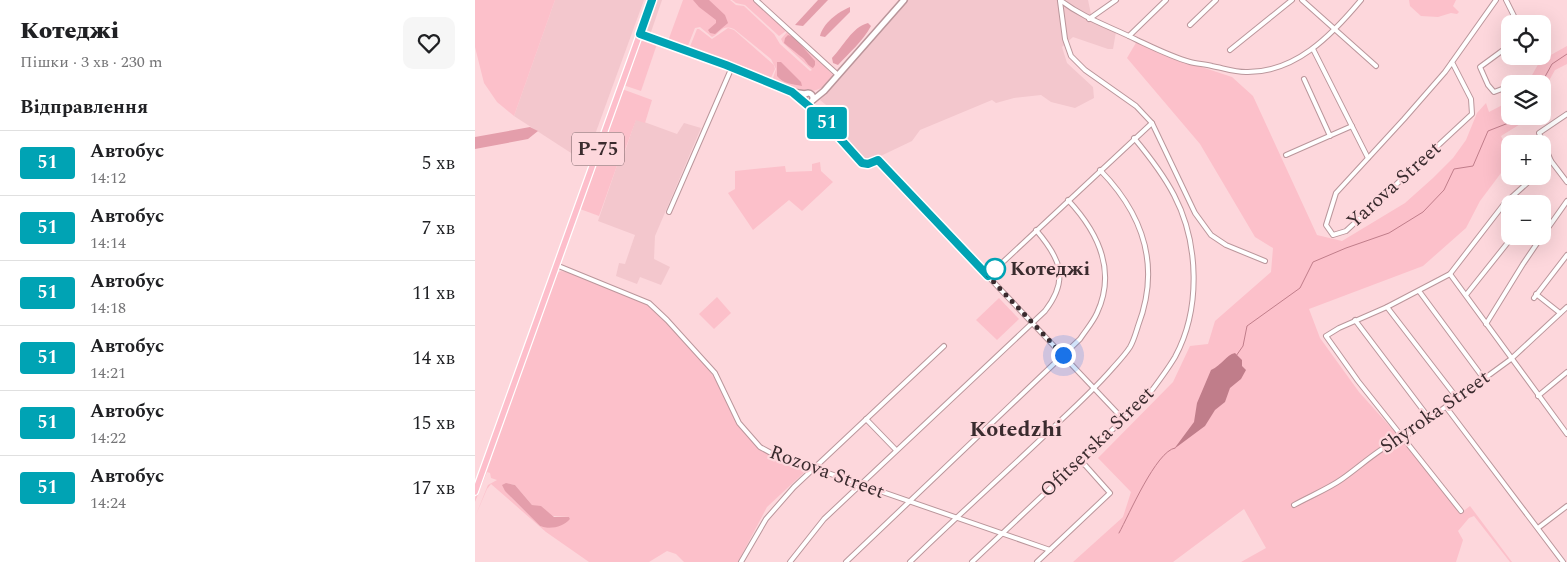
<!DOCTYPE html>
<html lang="uk">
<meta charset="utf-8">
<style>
body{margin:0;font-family:Spectral,serif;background:#f6f6f6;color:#202124;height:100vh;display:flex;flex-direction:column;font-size:19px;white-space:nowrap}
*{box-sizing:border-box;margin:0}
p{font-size:16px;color:#757577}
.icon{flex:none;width:28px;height:28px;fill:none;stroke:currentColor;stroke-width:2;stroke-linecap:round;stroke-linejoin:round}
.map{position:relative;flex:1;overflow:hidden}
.side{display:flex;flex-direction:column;background:#fff;width:475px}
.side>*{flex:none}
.badge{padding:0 10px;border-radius:4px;font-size:18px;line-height:32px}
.fabs{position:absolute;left:1026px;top:15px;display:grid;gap:10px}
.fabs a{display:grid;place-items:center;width:50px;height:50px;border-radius:10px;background:#fff;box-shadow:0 5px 20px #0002;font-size:25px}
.you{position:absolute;width:25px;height:25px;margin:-12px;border:4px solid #fff;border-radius:50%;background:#1a73e8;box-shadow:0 0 0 8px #1a73e833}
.map>.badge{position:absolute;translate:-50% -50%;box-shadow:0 0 0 2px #fff}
h2{padding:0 20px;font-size:19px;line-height:45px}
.round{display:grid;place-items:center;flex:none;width:52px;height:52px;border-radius:10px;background:#f6f6f6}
.summary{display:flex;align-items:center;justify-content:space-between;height:85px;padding:0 20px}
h1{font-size:24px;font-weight:800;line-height:38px}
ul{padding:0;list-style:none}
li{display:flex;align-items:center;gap:15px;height:65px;padding:0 20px;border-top:1px solid #e0e0e0}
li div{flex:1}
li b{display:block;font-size:19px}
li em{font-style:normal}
li .badge{min-width:55px;font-weight:700;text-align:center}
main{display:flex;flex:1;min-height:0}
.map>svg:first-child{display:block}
.built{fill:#f3c7cd}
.green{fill:#fcc0ca;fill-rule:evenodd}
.forest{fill:#e49eab}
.water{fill:#c07d8a}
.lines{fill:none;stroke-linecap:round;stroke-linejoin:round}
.stream{stroke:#c07d8a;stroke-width:1}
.street-casing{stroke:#ba969b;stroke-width:6}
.secondary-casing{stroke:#ba969b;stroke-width:8}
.primary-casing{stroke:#fff;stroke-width:8}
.street{stroke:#fff;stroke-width:4}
.secondary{stroke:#fff;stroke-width:5}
.primary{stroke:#fdbecb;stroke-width:5.5}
.line-casing{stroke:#fff;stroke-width:11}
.line{stroke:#00a3b4;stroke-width:8}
.walk{stroke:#3a2b2e;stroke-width:5;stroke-dasharray:0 9}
.stop-dot{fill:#fff;stroke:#00a3b4;stroke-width:2.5}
.labels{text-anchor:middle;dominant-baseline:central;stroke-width:4.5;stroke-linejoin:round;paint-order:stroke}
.shield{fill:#fdd7dc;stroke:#745f62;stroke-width:1}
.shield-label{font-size:19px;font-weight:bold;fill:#3a2b2e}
.street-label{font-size:20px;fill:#3a2b2e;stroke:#fdd7dc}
.stop-label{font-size:20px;font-weight:bold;fill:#3a2b2e;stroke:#fdd7dc;text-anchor:start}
.quarter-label{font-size:22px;font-weight:bold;fill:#3a2b2e;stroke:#fdd7dc}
</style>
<main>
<section class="side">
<div class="summary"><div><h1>Котеджі</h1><p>Пішки · 3 хв · 230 m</p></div><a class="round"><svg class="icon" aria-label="heart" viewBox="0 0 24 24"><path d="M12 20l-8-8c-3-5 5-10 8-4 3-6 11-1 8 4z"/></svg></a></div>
<h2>Відправлення</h2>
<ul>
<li><span class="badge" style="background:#00a3b4;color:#fff">51</span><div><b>Автобус</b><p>14:12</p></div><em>5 хв</em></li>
<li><span class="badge" style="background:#00a3b4;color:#fff">51</span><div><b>Автобус</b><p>14:14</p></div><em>7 хв</em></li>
<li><span class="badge" style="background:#00a3b4;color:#fff">51</span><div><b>Автобус</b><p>14:18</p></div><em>11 хв</em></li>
<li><span class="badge" style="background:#00a3b4;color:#fff">51</span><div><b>Автобус</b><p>14:21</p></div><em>14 хв</em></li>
<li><span class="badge" style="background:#00a3b4;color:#fff">51</span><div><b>Автобус</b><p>14:22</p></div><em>15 хв</em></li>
<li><span class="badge" style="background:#00a3b4;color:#fff">51</span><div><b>Автобус</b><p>14:24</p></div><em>17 хв</em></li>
</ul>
</section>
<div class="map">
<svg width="1092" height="562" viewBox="0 0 1092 562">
<rect width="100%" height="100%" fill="#fdd7dc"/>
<!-- built -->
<g class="built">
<polygon points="80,0 169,0 110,162 39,116"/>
<polygon points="179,0 187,0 175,35 168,32"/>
<polygon points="433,0 613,0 617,19 641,32 638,49 633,49 598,37 587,47 592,63 618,87 619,98 600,108 576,102 566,95 539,98 521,103 517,100 445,130 437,141 391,163 388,163 349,117 356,109 345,100"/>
<polygon points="161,119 202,134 209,123 226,128 180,236 179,259 195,267 186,285 165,277 162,284 141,276 144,263 150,264 160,235 123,221 145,157 148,157"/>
</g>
<!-- green -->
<g class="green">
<polygon points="0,0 80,0 39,116 22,102 9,83 0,47"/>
<path d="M 208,0 L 255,0 L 261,5 L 269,6 L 299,34 L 305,44 L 335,71 L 337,70 L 308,43 L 306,39 L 312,32 L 314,32 L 358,75 C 354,79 350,87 344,89 C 330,95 310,87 297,81 L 301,69 L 296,59 L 259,29 C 246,24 247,32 237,37 L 225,27 L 220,28 L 212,48 L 193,41 Z"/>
<polygon points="257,0 279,0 311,31 304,36 270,5 261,3"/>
<polygon points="934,0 981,0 978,6 984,12 982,14 976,13 963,17 946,16 935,6"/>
<polygon points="253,28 259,30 299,65 300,69 295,80 214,49 222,29 224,29 237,39"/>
<polygon points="165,38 182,44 166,91 148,85"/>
<polygon points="662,41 684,53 757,77 778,96 842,235 867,241 930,203 958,178 978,158 991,140 1002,113 1011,103 1014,112 1035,101 1035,116 1058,116 1026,136 1035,156 1035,161 1005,201 991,228 948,266 834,309 845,338 884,392 928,441 986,513 995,506 1037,562 1035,562 999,516 994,518 983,531 988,540 981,562 766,562 791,548 769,509 698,562 598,562 648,517 656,492 623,458 698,382 715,346 733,344 740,321 796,272 798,248 780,237 725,144 652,58"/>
<polygon points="1092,46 1092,64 1080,70 1068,91 1068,84 1052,84 1065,61"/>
<polygon points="147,89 177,100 170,123 161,120 147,158 125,150"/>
<polygon points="125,153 144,160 124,216 105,209"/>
<polygon points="345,162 346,171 358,182 327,211 314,200 278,230 253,193 260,189 260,171 310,166 311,172 337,171 337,164"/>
<path d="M 86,271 L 96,273 L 175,306 L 218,347 L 247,389 L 264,426 L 274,438 L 286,450 L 297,456 L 334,468 L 292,507 L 263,562 L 209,562 L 201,554 L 192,551 L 174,562 L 114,562 L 71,532 L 16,484 L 12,489 L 0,517 L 13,485 L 22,480 L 16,478 L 15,473 L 12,472 L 0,502 L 0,498 L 82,273 ZM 36,484 L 40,485 L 57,505 L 66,507 L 78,516 L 94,517 L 95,519 C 86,525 76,530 65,526 L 36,497 Z"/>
<polygon points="242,297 256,313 239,329 224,314"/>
<polygon points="524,298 544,319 522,340 501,320"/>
</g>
<!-- forest -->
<g class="forest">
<polygon points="218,0 234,0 250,15 253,23 240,34 235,33 233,30 241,23 241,20 224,7"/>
<polygon points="343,0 353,0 328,26 320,25"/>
<path d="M 375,7 L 375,12 L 350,37 L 345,36 C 348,23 363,12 375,7 Z"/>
<path d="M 393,23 L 396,26 C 388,41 374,53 363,65 L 358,63 L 357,58 C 368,47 377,27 393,23 Z"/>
<path d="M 313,35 L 319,37 L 340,61 L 340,65 L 338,68 C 333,65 332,63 329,59 C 324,55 314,47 309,43 L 310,38 Z"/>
<path d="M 302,62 L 306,62 L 326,82 L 327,86 C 317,84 309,84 302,76 Z"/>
<polygon points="55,127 63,131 53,139 0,149 0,137"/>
<path d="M 31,483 L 40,485 L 57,505 L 66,506 L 79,517 L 94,517 L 95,519 C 88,527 75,530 65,526 L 30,491 L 27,485 Z"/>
</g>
<!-- water -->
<path class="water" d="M 760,353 L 767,360 L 767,366 L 771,370 L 766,379 L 755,388 L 750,402 L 740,410 L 730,426 L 699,449 L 719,422 L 722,403 L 736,370 C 747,365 751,355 760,353 Z"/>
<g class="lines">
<!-- stream -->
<g class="stream">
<polyline points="1066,84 1077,64 1092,54"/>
<polyline points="761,356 768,346 772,326 825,288 838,262 871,248 914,233 948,212 969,190 979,169 998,166 1013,131 1036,122 1041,116"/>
<path d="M 644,533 C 654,515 681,451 700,448"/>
</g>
<defs>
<g id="street">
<polyline points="281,0 363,75"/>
<path d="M 585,0 C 610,19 634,26 662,40 C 679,48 697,57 715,62 C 722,64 730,64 737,66 C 748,68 759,72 771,72 C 820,73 856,36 886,0"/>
<polyline points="827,0 901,66"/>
<polyline points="1031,0 1043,24"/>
<polyline points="585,1 590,39 596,56 610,70 661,106 677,123 720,213 736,235 751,245 790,261"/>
<polyline points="614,19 641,0"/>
<polyline points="715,25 741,0"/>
<polyline points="654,36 691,0"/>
<polyline points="1035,45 1005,67 1013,85 1019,92 1035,86"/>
<polyline points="838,49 893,158"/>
<polyline points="755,50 817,0"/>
<polyline points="977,62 996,99 997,114 871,231 858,235 851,225 861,193 929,119 970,72 1021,0"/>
<polyline points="829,79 855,136"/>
<polyline points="1038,84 1043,81"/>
<polyline points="331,103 360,132 387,163 393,164 403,160 649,420"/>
<polyline points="1092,114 1064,133 1076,161 1092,182"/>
<polyline points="811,155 877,126"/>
<polyline points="1068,169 1076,161"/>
<polyline points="194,212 257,67"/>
<polyline points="1068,235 1092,201"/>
<polyline points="81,265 174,303 192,320 240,373 264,423 285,447 298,454 575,550"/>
<polyline points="975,274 1092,434"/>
<polyline points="513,276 677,123"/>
<polyline points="944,291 1009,379"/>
<polyline points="1061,294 1085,313"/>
<polyline points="991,295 1038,236"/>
<polyline points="1059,298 1092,255"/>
<polyline points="912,307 982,398"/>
<polyline points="880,320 951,414 955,418"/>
<polyline points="1011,324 1048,264 1067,236"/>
<polyline points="1063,396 1092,372"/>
<polyline points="971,407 1088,562"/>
<polyline points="391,419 421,450"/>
<path d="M 819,505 C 835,496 853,489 867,479 C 887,465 905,447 928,438 L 1036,359 L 1092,307"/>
<polyline points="986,511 883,381 851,336 864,328 912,307 975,274 1029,204 1060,176"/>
<polyline points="1063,528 1092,506"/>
<polyline points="266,562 291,519 319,487 469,346"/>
<path d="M 315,562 L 349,519 L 570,311 C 595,279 585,258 561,230"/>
<path d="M 371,562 L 605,339 C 611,330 618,322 622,313 C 642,270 622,231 593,200"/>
<path d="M 435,562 C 479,519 524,479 568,437 C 591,415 615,394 636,370 C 642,363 650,355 655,347 C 659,340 661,332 663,326 C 686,266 668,214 625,170"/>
<path d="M 497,562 L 671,398 C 681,385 691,372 700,357 C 726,309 724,243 699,195 C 688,174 674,156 659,138"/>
<polyline points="562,562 635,493 610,465 603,462"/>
</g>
<g id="secondary">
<polyline points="165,34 257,67 317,92 331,94"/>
<circle cx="333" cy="98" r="5"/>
<polyline points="338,100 349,91 429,0"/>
</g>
<polyline id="primary" points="0,492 177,0"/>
</defs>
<!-- street casing -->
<use href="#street" class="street-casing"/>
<!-- secondary casing -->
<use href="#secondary" class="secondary-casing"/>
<!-- primary casing -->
<use href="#primary" class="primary-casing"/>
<!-- street -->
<use href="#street" class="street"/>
<!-- secondary -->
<use href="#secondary" class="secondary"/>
<!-- primary -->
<use href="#primary" class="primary"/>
</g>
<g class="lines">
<defs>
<polyline id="line" points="177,0 165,34 251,65 317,92 343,114 387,163 393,164 403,160 513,276 525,265"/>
</defs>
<!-- line casing -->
<use href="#line" class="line-casing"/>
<!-- line -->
<use href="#line" class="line"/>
<!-- walk -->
<polyline class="walk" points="520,269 513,276 588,355"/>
</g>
<!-- markers -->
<circle class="stop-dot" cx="520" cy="269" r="10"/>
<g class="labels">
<!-- shield labels -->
<rect class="shield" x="97" y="132.5" width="52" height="33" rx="4"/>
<g class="shield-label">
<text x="123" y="149">Р-75</text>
</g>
<!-- street labels -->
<g class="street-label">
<text transform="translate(919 185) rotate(-42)">Yarova Street</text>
<text transform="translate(960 412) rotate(-35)">Shyroka Street</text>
<text transform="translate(622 442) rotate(-44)">Ofitserska Street</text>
<text transform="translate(352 472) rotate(20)">Rozova Street</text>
</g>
<!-- stop labels -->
<g class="stop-label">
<text x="535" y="269">Котеджі</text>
</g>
<!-- quarter labels -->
<g class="quarter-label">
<text x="541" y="429">Kotedzhi</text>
</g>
</g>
</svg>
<div class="fabs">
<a><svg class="icon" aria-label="locate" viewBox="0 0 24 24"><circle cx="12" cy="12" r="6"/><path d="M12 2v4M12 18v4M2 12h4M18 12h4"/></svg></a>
<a><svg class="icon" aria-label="layers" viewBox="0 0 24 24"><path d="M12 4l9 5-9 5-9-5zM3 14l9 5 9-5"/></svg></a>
<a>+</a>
<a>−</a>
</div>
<div class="you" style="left:588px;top:355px"></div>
<b class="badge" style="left:352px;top:123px;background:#00a3b4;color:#fff">51</b>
</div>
</main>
